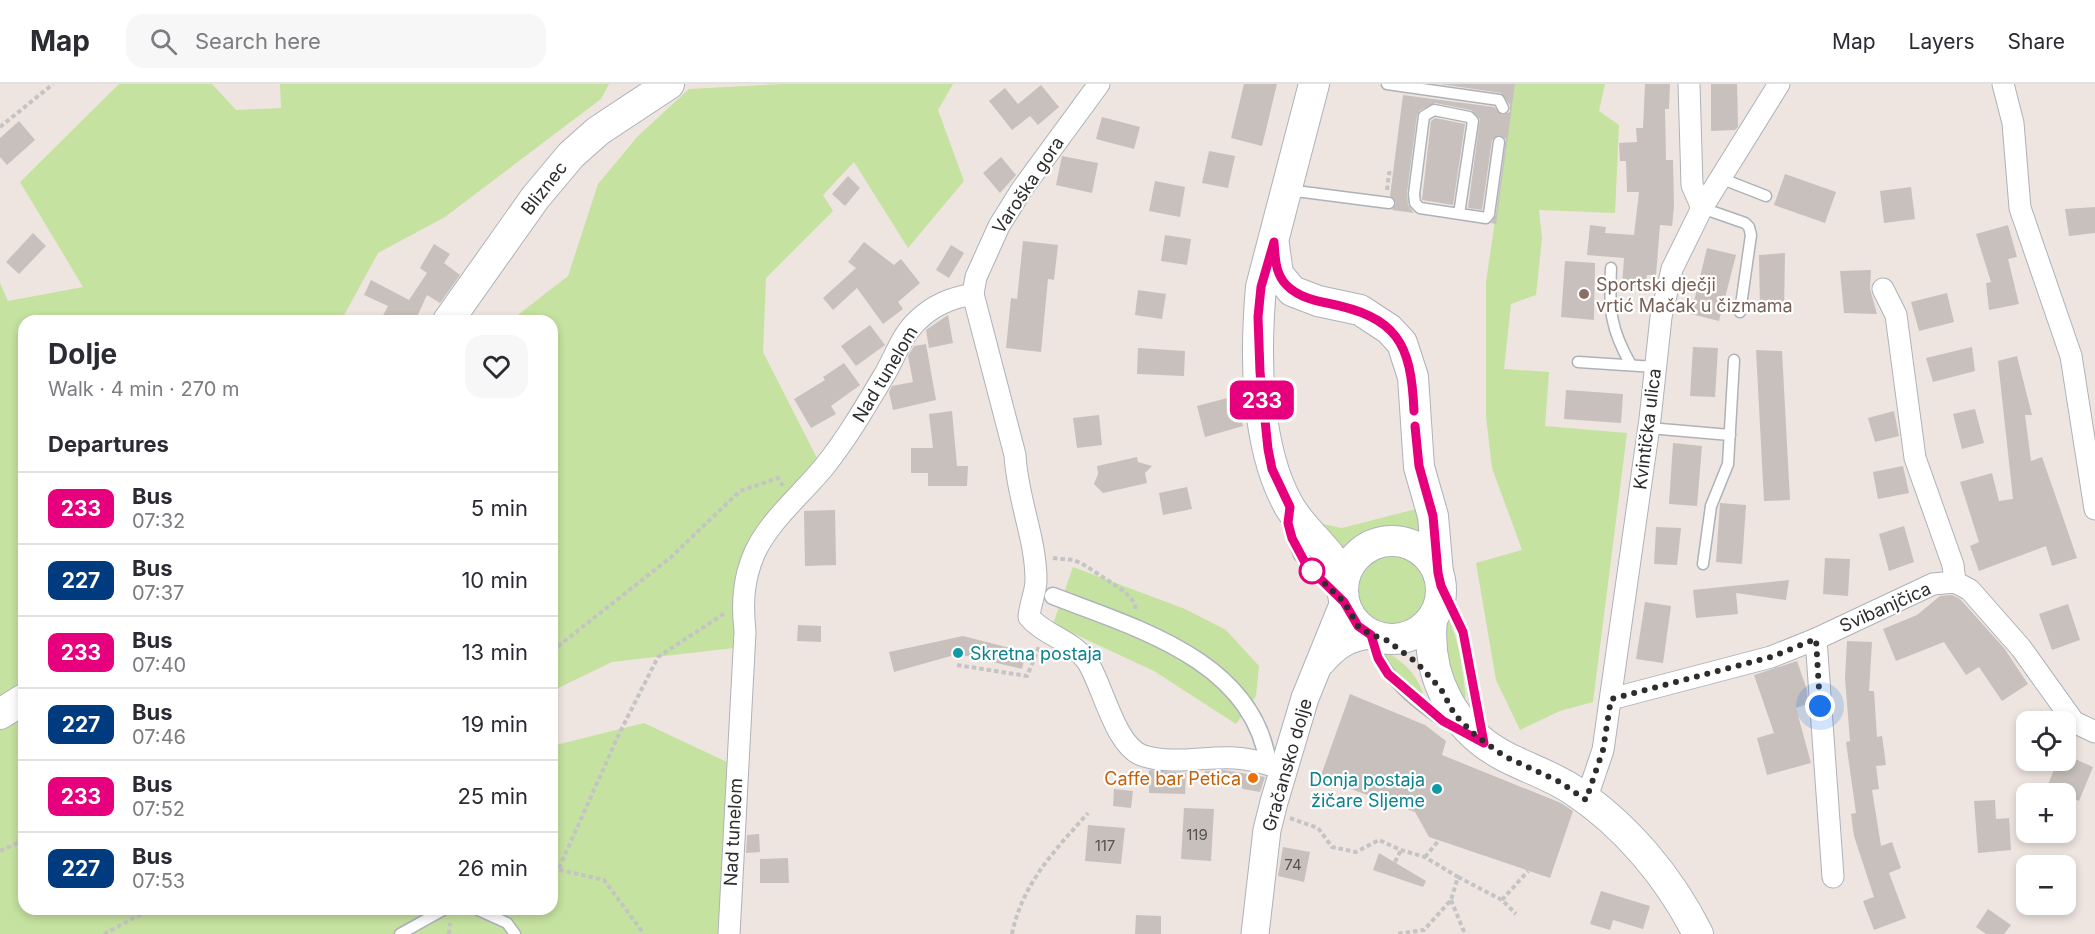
<!DOCTYPE html>
<meta charset="utf-8">
<style>
body{margin:0;font-family:Inter,sans-serif;background:#f7f7f7;color:#2b2b33;height:100vh;display:flex;flex-direction:column;font-size:22px;white-space:nowrap}
*{box-sizing:border-box;margin:0}
p{font-size:20px;color:#7c7c81}
.icon{flex:none;width:33px;height:33px;fill:none;stroke:currentColor;stroke-width:2;stroke-linecap:round;stroke-linejoin:round}
.map{position:relative;flex:1;overflow:hidden}
.sheet{position:absolute;left:18px;top:231px;width:540px;height:600px;display:flex;flex-direction:column;background:#fff;border-radius:18px;box-shadow:0 3px 9px #0003}
.sheet>*{flex:none}
.badge{padding:0 12px;border-radius:9px;font-size:21px;line-height:39px}
.tools{position:absolute;left:2016px;top:627px;display:grid;gap:12px}
.tools a{display:grid;place-items:center;width:60px;height:60px;border-radius:12px;background:#fff;box-shadow:0 3px 9px #0003;font-size:30px}
.you{position:absolute;width:30px;height:30px;margin:-15px;border:4px solid #fff;border-radius:50%;background:#1a73e8;box-shadow:0 0 0 9px #1a73e833}
.map>.badge{position:absolute;translate:-50% -50%;box-shadow:0 0 0 3px #fff}
h2{padding:0 30px;font-size:22px;line-height:54px}
.round{display:grid;place-items:center;flex:none;width:63px;height:63px;border-radius:18px;background:#f7f7f7}
.overview{display:flex;align-items:center;justify-content:space-between;height:102px;padding:0 30px}
h1{font-size:28px;font-weight:700;line-height:45px}
ul{padding:0;list-style:none}
li{display:flex;align-items:center;gap:18px;height:72px;padding:0 30px;border-top:2px solid #e1e1e2}
li div{flex:1}
li b{display:block;font-size:22px}
li em{font-style:normal}
li .badge{min-width:66px;font-weight:700;text-align:center}
header{display:flex;align-items:center;gap:36px;box-sizing:border-box;height:84px;padding:0 30px;background:#fff;border-bottom:2px solid #e1e1e2}
header strong{font-size:28px}
nav{display:flex;gap:33px;margin-inline-start:auto;font-size:21px}
.search{width:420px;height:54px;background:#f7f7f7;display:flex;align-items:center;gap:15px;box-sizing:border-box;padding:0 21px;border-radius:18px;color:#7c7c81;font-size:22px}
.map>svg:first-child{display:block}
.green{fill:#c5e2a0}
.building{fill:#c7c0bc}
.lines{fill:none;stroke-linecap:round;stroke-linejoin:round}
.service-casing{stroke:#adb2b9;stroke-width:13}
.pedestrian-casing{stroke:#adb2b9;stroke-width:19}
.minor-casing{stroke:#adb2b9;stroke-width:23}
.tertiary-casing{stroke:#adb2b9;stroke-width:29}
.secondary-casing{stroke:#adb2b9;stroke-width:32}
.path{stroke:#c4c4c4;stroke-width:4;stroke-dasharray:4.5 3;stroke-linecap:butt}
.service{stroke:#fff;stroke-width:10}
.pedestrian{stroke:#fff;stroke-width:16}
.minor{stroke:#fff;stroke-width:21}
.tertiary{stroke:#fff;stroke-width:27}
.secondary{stroke:#fff;stroke-width:30}
.line-casing{stroke:#fff;stroke-width:14}
.line{stroke:#e6007e;stroke-width:9}
.walk{stroke:#2d2d2d;stroke-width:6;stroke-dasharray:0 10.8}
.education-dot{fill:#8d6e63;stroke:#fff;stroke-width:2}
.stop-dot{fill:#fff;stroke:#e6007e;stroke-width:3}
.culture-dot{fill:#0f9aa8;stroke:#fff;stroke-width:2}
.food-dot{fill:#e8710a;stroke:#fff;stroke-width:2}
.labels{text-anchor:middle;dominant-baseline:central;stroke-width:4.5;stroke-linejoin:round;paint-order:stroke}
.number-label{font-size:15px;fill:#545251}
.street-label{font-size:18px;fill:#2d2d2d;stroke:#fff}
.education-label{font-size:18px;fill:#785e54;stroke:#fff;text-anchor:start}
.culture-label{font-size:18px;fill:#0d838f;stroke:#fff;text-anchor:start}
.food-label{font-size:18px;fill:#c56008;stroke:#fff;text-anchor:end}
</style>
<header>
<strong>Map</strong>
<div class="search"><svg class="icon" aria-label="search" viewBox="0 0 24 24"><circle cx="10" cy="10" r="6"/><path d="M15 15l6 6"/></svg>Search here</div>
<nav><a>Map</a><a>Layers</a><a>Share</a></nav>
</header>
<div class="map">
<svg width="2095" height="850" viewBox="0 0 2095 850">
<rect width="100%" height="100%" fill="#eee5e0"/>
<!-- green -->
<g class="green">
<polygon points="119,0 212,0 236,26 281,24 280,0 609,0 601,15 445,133 378,169 341,237 24,237 24,825 552,825 552,662 644,639 727,678 719,850 0,850 0,199 8,217 83,203 20,98"/>
<polygon points="783,0 953,0 938,26 964,97 908,164 854,78 823,111 833,127 766,194 763,268 820,380 735,501 734,564 612,578 552,607 552,237 510,237 568,192 598,100 638,52 689,5"/>
<polygon points="1515,0 1605,0 1599,27 1619,41 1615,129 1539,126 1542,154 1536,211 1511,220 1504,285 1549,288 1545,342 1627,349 1593,618 1560,627 1520,646 1496,596 1476,479 1522,466 1492,384 1486,333 1486,198"/>
<path d="M 1420,424 L 1427,457 C 1393,446 1371,442 1345,469 L 1318,445 L 1323,440 L 1342,444 Z"/>
<circle cx="1392" cy="507" r="35"/>
<polygon points="1073,483 1185,525 1226,546 1259,582 1256,612 1236,640 1154,587 1053,540"/>
<path d="M 1447,532 C 1460,557 1462,585 1466,613 L 1461,616 C 1452,592 1433,557 1447,532 Z"/>
<path d="M 1384,567 C 1403,577 1415,588 1423,609 L 1419,610 L 1389,581 Z"/>
</g>
<!-- building -->
<g class="building">
<polygon points="1244,0 1277,0 1262,62 1231,54"/>
<polygon points="1440,0 1515,0 1496,140 1491,139 1496,131 1506,55 1499,51 1492,56 1482,126 1468,124 1480,35 1471,26 1435,19 1420,26 1417,31 1407,109 1408,121 1414,129 1392,126 1396,119 1390,112 1403,11 1494,23 1502,31 1510,28 1510,21 1501,9"/>
<polygon points="1645,0 1670,0 1669,25 1665,25 1666,76 1673,76 1674,123 1672,142 1660,141 1656,191 1647,191 1646,203 1622,201 1624,174 1587,171 1590,141 1606,143 1605,149 1634,151 1639,108 1627,108 1626,77 1620,77 1619,59 1637,58 1636,44 1643,44"/>
<polygon points="1711,0 1737,0 1738,43 1735,46 1711,47"/>
<polygon points="1041,1 1059,23 1038,41 1030,32 1012,46 989,17 1005,4 1018,20"/>
<polygon points="1102,33 1140,43 1134,65 1096,55"/>
<polygon points="1435,34 1465,40 1453,121 1422,116 1431,37"/>
<polygon points="19,37 35,56 7,81 0,73 0,54"/>
<polygon points="1209,67 1235,72 1228,104 1202,99"/>
<polygon points="1062,72 1098,79 1092,109 1056,101"/>
<polygon points="1001,73 1016,91 1000,109 983,89"/>
<polygon points="1785,90 1836,108 1825,139 1774,121"/>
<polygon points="848,92 860,104 845,122 832,110"/>
<polygon points="1155,97 1185,103 1180,133 1149,127"/>
<polygon points="1911,103 1915,135 1884,139 1880,107"/>
<polygon points="2095,123 2095,149 2069,152 2065,125"/>
<polygon points="2008,141 2017,173 2008,175 2019,220 1989,226 1986,199 1991,198 1976,150"/>
<polygon points="33,149 46,162 19,190 6,178"/>
<polygon points="1165,151 1191,155 1187,181 1161,177"/>
<polygon points="1023,157 1058,161 1054,196 1048,195 1041,268 1006,264 1011,214 1017,215"/>
<polygon points="864,158 894,181 901,175 920,199 898,218 903,225 883,240 857,204 833,226 823,214 856,184 848,178"/>
<polygon points="434,160 450,170 444,179 460,191 440,219 427,211 415,237 380,237 388,222 364,211 371,196 409,216 427,189 420,184"/>
<polygon points="951,161 964,169 949,194 936,186"/>
<polygon points="1707,164 1736,171 1719,237 1691,230"/>
<polygon points="1785,169 1784,226 1760,225 1759,171"/>
<polygon points="1565,177 1595,179 1594,236 1561,233"/>
<polygon points="1871,186 1870,205 1877,230 1844,229 1840,187"/>
<polygon points="1138,206 1166,210 1162,235 1135,231"/>
<polygon points="1947,209 1954,238 1919,247 1911,218"/>
<polygon points="948,231 953,259 929,264 926,246"/>
<polygon points="870,241 885,261 856,282 841,262"/>
<polygon points="926,260 936,316 893,326 889,308 892,302 913,298 908,272 914,262"/>
<polygon points="1693,263 1718,264 1715,313 1690,312"/>
<polygon points="1972,263 1975,287 1933,298 1926,274"/>
<polygon points="1138,264 1185,267 1184,292 1137,290"/>
<polygon points="1756,266 1782,267 1790,416 1764,417"/>
<polygon points="2017,272 2032,331 2025,331 2031,377 2042,373 2077,474 2052,482 2046,462 1979,487 1970,462 1979,458 1960,398 1992,389 1999,417 2013,415 1998,277"/>
<polygon points="844,279 860,301 831,322 836,330 811,344 794,315 825,296 823,293"/>
<polygon points="1566,306 1623,310 1621,339 1564,335"/>
<polygon points="1235,312 1243,342 1205,353 1197,322"/>
<polygon points="1975,325 1984,359 1962,365 1953,330"/>
<polygon points="952,327 957,382 968,382 967,402 928,402 928,389 911,389 911,364 933,364 929,330"/>
<polygon points="1894,327 1899,352 1875,358 1868,334"/>
<polygon points="1099,331 1102,361 1077,364 1073,334"/>
<polygon points="1673,359 1702,362 1697,422 1669,420"/>
<polygon points="1137,373 1138,378 1152,382 1145,389 1147,399 1103,409 1094,400 1098,390 1097,382"/>
<polygon points="1903,382 1909,409 1878,415 1873,388"/>
<polygon points="1187,403 1192,425 1163,431 1159,409"/>
<polygon points="1720,419 1746,421 1742,480 1716,478"/>
<polygon points="835,426 836,481 805,482 804,427"/>
<polygon points="1904,442 1914,478 1889,487 1879,450"/>
<polygon points="1656,443 1681,444 1677,481 1654,480"/>
<polygon points="1825,474 1850,475 1848,512 1823,510"/>
<polygon points="1789,496 1786,516 1736,509 1738,530 1696,534 1693,506"/>
<polygon points="1952,511 1960,515 2004,564 2028,600 2002,617 1979,583 1966,591 1944,558 1896,577 1883,545 1917,531 1940,512"/>
<polygon points="1645,518 1671,522 1663,579 1636,575"/>
<polygon points="2068,520 2080,556 2052,566 2039,530"/>
<polygon points="798,541 821,542 821,558 797,557"/>
<polygon points="963,552 1026,568 1022,585 958,570 894,588 889,568"/>
<polygon points="1847,557 1872,558 1869,607 1874,607 1877,653 1882,652 1886,681 1876,682 1879,705 1872,706 1881,762 1892,758 1901,784 1889,789 1906,834 1874,846 1863,817 1874,813 1854,752 1851,730 1856,729 1846,658 1850,657 1845,594"/>
<polygon points="1797,577 1807,606 1808,620 1796,624 1811,679 1767,691 1757,654 1774,649 1754,591"/>
<polygon points="1350,610 1425,641 1446,657 1442,671 1561,719 1573,727 1550,794 1429,753 1415,728 1320,694"/>
<polygon points="2066,671 2093,683 2079,717 2047,703 2058,676 2066,676"/>
<polygon points="1149,686 1186,689 1185,710 1149,709"/>
<polygon points="1224,686 1265,693 1260,708 1243,705 1232,692 1205,692 1205,687"/>
<polygon points="1114,705 1133,707 1131,724 1113,722"/>
<polygon points="1995,716 1996,735 2009,734 2011,766 1978,769 1974,717"/>
<polygon points="1184,724 1214,725 1211,777 1181,775"/>
<polygon points="1088,741 1125,744 1121,780 1085,777"/>
<polygon points="759,750 760,768 746,769 747,751"/>
<polygon points="1283,763 1310,768 1304,798 1278,792"/>
<polygon points="1379,769 1426,797 1423,803 1373,786"/>
<polygon points="788,774 789,799 760,799 760,775"/>
<polygon points="1601,807 1650,822 1643,845 1613,836 1610,846 1590,840"/>
<polygon points="1988,825 2011,841 2004,850 1986,850 1976,843"/>
<polygon points="1136,831 1161,832 1161,850 1135,850"/>
</g>
<g class="lines">
<defs>
<g id="service">
<polyline points="1387,0 1499,16 1503,24"/>
<polyline points="1720,94 1766,112"/>
<polyline points="1288,106 1389,119"/>
<polyline points="1702,124 1745,139 1749,143 1751,151 1740,228"/>
<polyline points="1459,130 1473,37 1469,33 1434,26 1424,32 1414,110 1415,119 1420,124 1486,134 1489,130 1499,58"/>
<path d="M 1611,184 C 1609,226 1610,244 1631,281"/>
<polyline points="1578,278 1655,283"/>
<polyline points="1649,344 1730,351"/>
<polyline points="1288,438 1299,471 1343,517"/>
<polyline points="1703,480 1711,422 1728,380 1734,276"/>
<polyline points="1441,502 1463,547 1480,644"/>
<path d="M 1371,551 C 1380,592 1419,623 1455,644"/>
<polyline points="476,825 507,839 515,850"/>
<polyline points="400,850 445,825"/>
</g>
<path id="pedestrian" d="M 1053,512 C 1136,544 1254,577 1268,680"/>
<g id="minor">
<path d="M 1099,0 L 1022,105 L 999,142 L 976,193 L 973,210 L 1015,371 C 1017,414 1036,454 1036,496 C 1036,508 1030,520 1029,533 C 1044,551 1072,556 1087,577 C 1103,601 1115,664 1144,672 C 1173,681 1206,672 1235,674 C 1252,675 1268,680 1284,685"/>
<polyline points="1689,0 1692,101 1702,124"/>
<polyline points="2003,0 2013,39 2020,124 2071,272 2095,425"/>
<polyline points="1883,205 1896,231 1915,374 1953,481 1955,498"/>
<polyline points="1816,555 1833,793"/>
<polyline points="1611,615 1771,573 1816,555 1933,500 1955,498 1970,506 2021,564 2074,638 2095,648"/>
<polyline points="1586,716 1603,666 1650,335 1661,233 1672,185 1702,124 1779,0"/>
<path d="M 729,850 L 745,548 C 742,519 743,495 755,468 C 771,435 801,411 824,383 C 848,353 867,320 886,288 C 896,270 902,251 917,237 C 933,221 951,214 973,210"/>
</g>
<g id="tertiary">
<path d="M 1321,579 C 1336,562 1348,553 1371,551"/>
<polyline points="1255,850 1267,746 1274,718 1305,614 1344,518"/>
</g>
<g id="secondary">
<path d="M 1314,0 L 1261,203 C 1255,270 1255,362 1289,422 C 1304,448 1331,466 1344,494"/>
<polyline points="1274,161 1278,190 1292,207 1318,217 1360,226 1389,245 1402,259 1413,293 1419,383 1433,432 1438,489"/>
<polyline points="448,237 535,114 571,71 598,47 669,0"/>
<circle cx="1392" cy="506" r="49"/>
<path d="M 1432,535 C 1426,592 1453,645 1504,672 C 1527,684 1552,692 1573,706 C 1626,741 1670,794 1698,850"/>
<polyline points="0,630 24,615"/>
</g>
</defs>
<!-- service casing -->
<use href="#service" class="service-casing"/>
<!-- pedestrian casing -->
<use href="#pedestrian" class="pedestrian-casing"/>
<!-- minor casing -->
<use href="#minor" class="minor-casing"/>
<!-- tertiary casing -->
<use href="#tertiary" class="tertiary-casing"/>
<!-- secondary casing -->
<use href="#secondary" class="secondary-casing"/>
<!-- path -->
<g class="path">
<polyline points="0,43 53,0"/>
<polyline points="1387,106 1389,89 1393,90"/>
<polyline points="1053,474 1074,476 1086,482 1124,507 1134,518 1136,526"/>
<polyline points="552,567 670,474 740,407 778,394 783,402"/>
<polyline points="957,581 1027,592 1039,563"/>
<polyline points="1290,734 1318,744 1332,763 1356,768 1379,756 1401,766 1425,773 1458,793 1451,816 1424,846 1396,850"/>
<polyline points="0,767 24,756"/>
<polyline points="1425,773 1439,756"/>
<polyline points="1395,778 1401,766"/>
<polyline points="552,784 604,796 644,850"/>
<polyline points="559,784 619,650 658,573 725,529"/>
<polyline points="1458,793 1502,816 1516,830"/>
<polyline points="1451,816 1465,850"/>
<polyline points="1502,816 1528,787"/>
<polyline points="104,850 151,825"/>
<polyline points="449,850 450,839"/>
<path d="M 1012,850 C 1022,800 1055,766 1088,729"/>
</g>
<!-- service -->
<use href="#service" class="service"/>
<!-- pedestrian -->
<use href="#pedestrian" class="pedestrian"/>
<!-- minor -->
<use href="#minor" class="minor"/>
<!-- tertiary -->
<use href="#tertiary" class="tertiary"/>
<!-- secondary -->
<use href="#secondary" class="secondary"/>
</g>
<g class="lines">
<defs>
<path id="line" d="M 1414,327 C 1411,258 1397,233 1327,219 C 1311,216 1293,211 1283,197 C 1275,186 1275,171 1274,158 L 1261,203 L 1258,233 L 1260,288 L 1268,365 L 1272,385 L 1290,423 L 1288,439 L 1292,454 L 1307,482 L 1344,518 L 1358,542 L 1371,551 L 1378,574 L 1388,590 L 1443,637 L 1484,659 L 1463,548 L 1441,502 L 1438,489 L 1433,432 L 1419,382 L 1415,342"/>
</defs>
<!-- line casing -->
<use href="#line" class="line-casing"/>
<!-- line -->
<use href="#line" class="line"/>
<!-- walk -->
<polyline class="walk" points="1312,487 1307,482 1344,518 1358,542 1371,551 1385,555 1416,578 1441,605 1455,631 1475,651 1504,672 1560,698 1586,716 1603,666 1611,615 1771,573 1816,555 1820,622"/>
</g>
<!-- markers -->
<circle class="education-dot" cx="1584" cy="210" r="6"/>
<circle class="stop-dot" cx="1312" cy="487" r="12"/>
<g class="culture-dot">
<circle cx="958" cy="569" r="6"/>
<circle cx="1437" cy="705" r="6"/>
</g>
<circle class="food-dot" cx="1253" cy="694" r="6"/>
<g class="labels">
<!-- number labels -->
<g class="number-label">
<text x="1197" y="750">119</text>
<text x="1105" y="761">117</text>
<text x="1293" y="780">74</text>
</g>
<!-- street labels -->
<g class="street-label">
<text transform="translate(1028 101) rotate(-56)">Varoška gora</text>
<text transform="translate(544 104) rotate(-52)">Bliznec</text>
<text transform="translate(885 290) rotate(-59)">Nad tunelom</text>
<text transform="translate(1647 345) rotate(-83)">Kvintička ulica</text>
<text transform="translate(1885 523) rotate(-24)">Svibanjčica</text>
<text transform="translate(1287 681) rotate(-74)">Gračansko dolje</text>
<text transform="translate(733 748) rotate(-87)">Nad tunelom</text>
</g>
<!-- education labels -->
<g class="education-label">
<text x="1596" y="200">Sportski dječji<tspan x="1596" dy="21">vrtić Mačak u čizmama</tspan></text>
</g>
<!-- culture labels -->
<g class="culture-label">
<text x="970" y="569">Skretna postaja</text>
<text x="1425" y="695" text-anchor="end">Donja postaja<tspan x="1425" dy="21">žičare Sljeme</tspan></text>
</g>
<!-- food labels -->
<g class="food-label">
<text x="1241" y="694">Caffe bar Petica</text>
</g>
</g>
</svg>
<div class="tools">
<a><svg class="icon" aria-label="locate" viewBox="0 0 24 24"><circle cx="12" cy="12" r="6"/><path d="M12 2v4M12 18v4M2 12h4M18 12h4"/></svg></a>
<a>+</a>
<a>−</a>
</div>
<div class="you" style="left:1820px;top:622px"></div>
<b class="badge" style="left:1262px;top:316px;background:#e6007e;color:#fff">233</b>
<section class="sheet">
<div class="overview"><div><h1>Dolje</h1><p>Walk · 4 min · 270 m</p></div><a class="round"><svg class="icon" aria-label="heart" viewBox="0 0 24 24"><path d="M12 20l-8-8c-3-5 5-10 8-4 3-6 11-1 8 4z"/></svg></a></div>
<h2>Departures</h2>
<ul>
<li><span class="badge" style="background:#e6007e;color:#fff">233</span><div><b>Bus</b><p>07:32</p></div><em>5 min</em></li>
<li><span class="badge" style="background:#003b80;color:#fff">227</span><div><b>Bus</b><p>07:37</p></div><em>10 min</em></li>
<li><span class="badge" style="background:#e6007e;color:#fff">233</span><div><b>Bus</b><p>07:40</p></div><em>13 min</em></li>
<li><span class="badge" style="background:#003b80;color:#fff">227</span><div><b>Bus</b><p>07:46</p></div><em>19 min</em></li>
<li><span class="badge" style="background:#e6007e;color:#fff">233</span><div><b>Bus</b><p>07:52</p></div><em>25 min</em></li>
<li><span class="badge" style="background:#003b80;color:#fff">227</span><div><b>Bus</b><p>07:53</p></div><em>26 min</em></li>
</ul>
</section>
</div>
